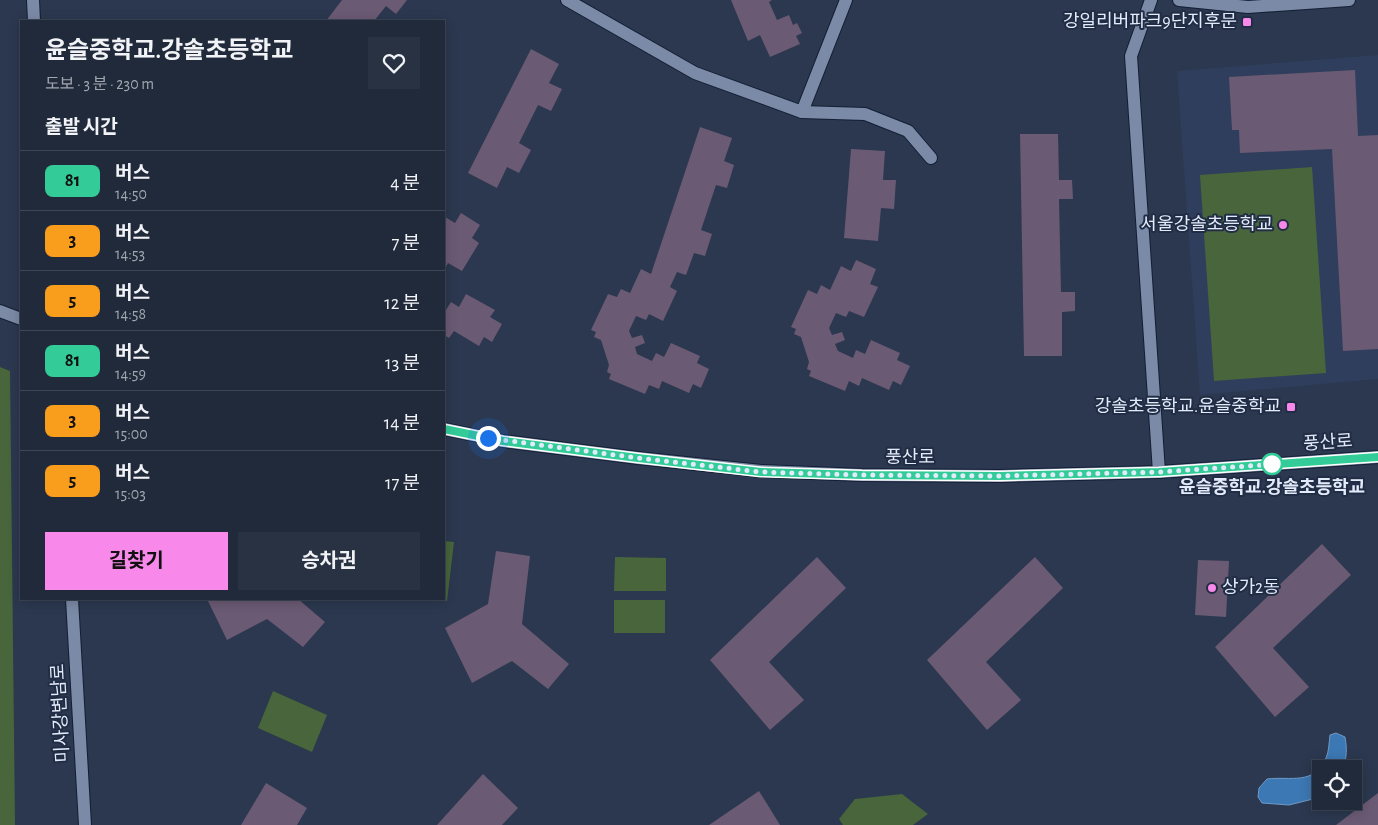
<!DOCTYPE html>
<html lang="ko">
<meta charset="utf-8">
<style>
body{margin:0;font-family:"Alegreya Sans","Noto Sans KR",sans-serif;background:#283242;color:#f1f3f6;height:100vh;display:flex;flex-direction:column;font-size:19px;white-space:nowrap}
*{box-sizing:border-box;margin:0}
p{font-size:16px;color:#a2a7af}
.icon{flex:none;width:28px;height:28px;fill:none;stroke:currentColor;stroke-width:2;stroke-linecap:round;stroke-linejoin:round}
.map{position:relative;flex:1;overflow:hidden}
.details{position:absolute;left:20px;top:20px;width:425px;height:580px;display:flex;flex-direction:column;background:#202a3b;border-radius:0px;box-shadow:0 2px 12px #0003,0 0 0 1px #3d4655}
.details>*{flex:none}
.badge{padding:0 10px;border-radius:8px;font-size:18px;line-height:32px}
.buttons{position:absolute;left:1312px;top:760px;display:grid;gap:10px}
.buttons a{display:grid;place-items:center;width:50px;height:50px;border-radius:0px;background:#202a3b;box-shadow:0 2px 12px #0003,0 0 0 1px #3d4655;font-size:25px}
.you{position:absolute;width:25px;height:25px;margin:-12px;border:4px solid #fff;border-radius:50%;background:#1a73e8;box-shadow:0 0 0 8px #1a73e833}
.map>.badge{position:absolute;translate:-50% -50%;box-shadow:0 0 0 2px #fff}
h2{padding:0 25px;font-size:19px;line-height:45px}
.round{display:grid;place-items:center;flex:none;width:52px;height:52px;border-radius:0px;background:#283242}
.head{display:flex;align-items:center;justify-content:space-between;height:85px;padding:0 25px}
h1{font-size:24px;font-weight:700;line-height:38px}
.action{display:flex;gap:10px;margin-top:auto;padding:10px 25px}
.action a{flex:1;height:58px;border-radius:0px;background:#f888e9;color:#111;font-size:20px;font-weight:700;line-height:58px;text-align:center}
.action a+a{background:#283242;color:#f1f3f6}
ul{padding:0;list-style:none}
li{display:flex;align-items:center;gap:15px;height:60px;padding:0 25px;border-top:1px solid #3d4655}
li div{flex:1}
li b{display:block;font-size:19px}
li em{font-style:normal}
li .badge{min-width:55px;font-weight:700;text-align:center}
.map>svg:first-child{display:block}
.built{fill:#2f3e5c}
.green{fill:#48653b}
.water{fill:#3c78b3;stroke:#6e9ac9}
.building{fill:#6b5a74}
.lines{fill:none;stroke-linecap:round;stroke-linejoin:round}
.street-casing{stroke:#131e34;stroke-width:14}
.secondary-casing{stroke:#131e34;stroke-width:14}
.street{stroke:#7b8aa6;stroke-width:12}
.secondary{stroke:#7b8aa6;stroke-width:12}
.line-casing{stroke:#fff;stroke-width:11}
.line{stroke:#3c9;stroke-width:8}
.walk{stroke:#e3ebfb;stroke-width:5;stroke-dasharray:0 9}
.poi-dot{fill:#f888e9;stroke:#212d44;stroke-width:2}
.stop-dot{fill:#fff;stroke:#3c9;stroke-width:2.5}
.labels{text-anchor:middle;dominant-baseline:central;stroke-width:4;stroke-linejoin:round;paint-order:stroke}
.poi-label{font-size:18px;fill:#e3ebfb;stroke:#212d44;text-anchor:end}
.street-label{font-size:18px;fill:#e3ebfb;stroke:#212d44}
.stop-label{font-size:18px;font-weight:bold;fill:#e3ebfb;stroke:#212d44}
</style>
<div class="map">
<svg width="1378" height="825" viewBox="0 0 1378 825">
<rect width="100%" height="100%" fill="#2b384f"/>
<!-- built -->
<polygon class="built" points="1378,55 1378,379 1200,395 1177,71"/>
<!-- green -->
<g class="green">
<polygon points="1312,167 1326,373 1214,381 1200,175"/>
<polygon points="0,367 10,371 15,825 0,825"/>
<polygon points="444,541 454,542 447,601 424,599 444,599"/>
<polygon points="615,557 666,558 666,591 614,591"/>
<rect x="614" y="600" width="51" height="33"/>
<polygon points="273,691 327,715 312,752 258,728"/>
<polygon points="902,794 928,814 913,825 843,825 839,819 855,799"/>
</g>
<!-- water -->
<path class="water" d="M 1336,733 L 1345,737 C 1347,748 1347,757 1343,769 L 1321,769 L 1321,797 L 1289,805 L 1262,803 L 1258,797 L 1259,788 L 1267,779 C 1290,776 1314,786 1326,758 C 1329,752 1329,742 1330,735 Z"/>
<!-- building -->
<g class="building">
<polygon points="342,0 407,0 396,14 386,6 374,21 326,21"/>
<polygon points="731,0 772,0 769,2 777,20 789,15 793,25 797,23 802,33 796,36 800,44 770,57 760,35 748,41"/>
<polygon points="531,49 559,64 549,83 562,89 551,111 538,105 519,143 531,150 519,173 507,167 497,188 468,173"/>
<polygon points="1355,70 1358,136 1378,135 1378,349 1343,351 1332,149 1240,153 1239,130 1232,130 1229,77"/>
<polygon points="700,127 732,138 724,161 734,165 727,188 716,185 701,230 712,234 705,256 694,253 686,275 677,272 670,287 677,291 663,321 649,314 646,320 636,316 629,331 632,338 642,335 645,343 635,347 637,354 652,361 656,353 664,357 671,343 700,356 697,363 709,369 701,388 693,384 689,393 662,381 659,389 649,385 645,394 609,379 611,374 607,372 609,365 601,340 594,337 596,332 591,330 608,294 617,297 621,289 630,293 641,269 651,274"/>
<polygon points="1020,134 1058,134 1059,180 1072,180 1073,199 1059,199 1061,292 1075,292 1075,311 1062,312 1062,356 1024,356"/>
<polygon points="851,149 885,151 883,180 896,180 894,209 881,208 878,241 844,238"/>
<polygon points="461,213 480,225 472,238 479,243 462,271 448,263 444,270 444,220 445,217 455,223"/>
<polygon points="856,260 876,269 870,284 878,287 864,317 849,311 846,317 836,313 829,328 832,335 842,332 845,340 835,344 838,351 853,358 856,350 865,354 871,340 900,353 897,360 910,366 901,385 893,381 889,390 862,378 859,386 849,381 845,391 809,376 811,371 807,369 809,362 801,337 794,334 796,329 791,327 808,290 817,294 821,285 830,290 841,266 851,271"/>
<polygon points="466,294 495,310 490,317 502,324 492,342 484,337 479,346 454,331 449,338 444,335 444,308 446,310 451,302 459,307"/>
<polygon points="1322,544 1351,575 1273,648 1309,687 1275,717 1215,647"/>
<polygon points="496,551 530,556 522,624 569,664 548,689 512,661 472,683 445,628 488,604"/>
<polygon points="817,557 846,588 769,662 804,700 770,730 710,660"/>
<polygon points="1035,557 1063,588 986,662 1021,700 987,730 927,660"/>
<polygon points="1198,560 1229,561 1226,617 1195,615"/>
<polygon points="207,599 298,599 325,622 303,647 267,619 227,640"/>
<polygon points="483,774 518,808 502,825 437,825"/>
<polygon points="266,783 307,808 297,825 241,825"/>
<polygon points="759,791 780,825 709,825"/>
<polygon points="1378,793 1378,825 1336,825"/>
</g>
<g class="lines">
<defs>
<g id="street">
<polyline points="567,0 695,73 802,112 846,0"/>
<polyline points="1151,0 1131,56 1159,472"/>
<polyline points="802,112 865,114 908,131 931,158"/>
</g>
<g id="secondary">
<polyline points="33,0 34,21"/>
<polyline points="1179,0 1248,7 1349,0"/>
<polyline points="0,311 21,319"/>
<polyline points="444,429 503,441 638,458 761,471 862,475 1000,476 1159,472 1378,457"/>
<polyline points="72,599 85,825"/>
</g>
</defs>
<!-- street casing -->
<use href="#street" class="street-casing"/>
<!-- secondary casing -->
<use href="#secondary" class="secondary-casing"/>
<!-- street -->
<use href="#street" class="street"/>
<!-- secondary -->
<use href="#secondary" class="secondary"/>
</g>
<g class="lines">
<defs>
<polyline id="line" points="444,429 503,441 638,458 761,472 862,475 1000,476 1159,472 1378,457"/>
</defs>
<!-- line casing -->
<use href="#line" class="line-casing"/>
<!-- line -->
<use href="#line" class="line"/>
<!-- walk -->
<polyline class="walk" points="488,438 638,458 761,472 862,475 1000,476 1159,472 1278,464 1272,464"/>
</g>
<!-- markers -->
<g class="poi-dot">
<rect x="1242" y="17" width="10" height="10" rx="2.5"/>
<circle cx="1283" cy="225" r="5"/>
<rect x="1286" y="402" width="10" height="10" rx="2.5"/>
<circle cx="1212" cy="588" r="5"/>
</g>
<circle class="stop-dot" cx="1272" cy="464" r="10"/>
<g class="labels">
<!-- poi labels -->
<g class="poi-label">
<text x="1237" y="22">강일리버파크9단지후문</text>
<text x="1273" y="225">서울강솔초등학교</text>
<text x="1281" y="407">강솔초등학교.윤슬중학교</text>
<text x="1222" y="588" text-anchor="start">상가2동</text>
</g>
<!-- street labels -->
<g class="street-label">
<text transform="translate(1328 443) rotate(-4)">풍산로</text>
<text x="910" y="458">풍산로</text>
<text transform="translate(61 713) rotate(-93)">미사강변남로</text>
</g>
<!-- stop labels -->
<g class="stop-label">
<text x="1272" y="488">윤슬중학교.강솔초등학교</text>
</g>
</g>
</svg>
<div class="buttons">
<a><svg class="icon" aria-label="locate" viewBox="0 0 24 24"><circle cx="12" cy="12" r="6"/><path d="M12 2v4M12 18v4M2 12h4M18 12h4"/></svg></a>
</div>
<div class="you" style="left:488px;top:438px"></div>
<section class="details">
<div class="head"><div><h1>윤슬중학교.강솔초등학교</h1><p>도보 · 3 분 · 230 m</p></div><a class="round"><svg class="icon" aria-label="heart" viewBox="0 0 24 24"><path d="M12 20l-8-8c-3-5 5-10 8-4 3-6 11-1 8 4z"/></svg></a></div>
<h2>출발 시간</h2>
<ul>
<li><span class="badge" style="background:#3c9;color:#111">81</span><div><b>버스</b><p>14:50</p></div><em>4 분</em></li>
<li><span class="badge" style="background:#f99d1c;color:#111">3</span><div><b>버스</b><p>14:53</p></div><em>7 분</em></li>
<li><span class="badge" style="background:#f99d1c;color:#111">5</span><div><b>버스</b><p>14:58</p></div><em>12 분</em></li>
<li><span class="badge" style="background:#3c9;color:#111">81</span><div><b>버스</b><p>14:59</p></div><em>13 분</em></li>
<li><span class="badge" style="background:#f99d1c;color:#111">3</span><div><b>버스</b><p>15:00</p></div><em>14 분</em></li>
<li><span class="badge" style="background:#f99d1c;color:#111">5</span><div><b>버스</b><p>15:03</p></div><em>17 분</em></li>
</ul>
<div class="action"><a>길찾기</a><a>승차권</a></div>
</section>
</div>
